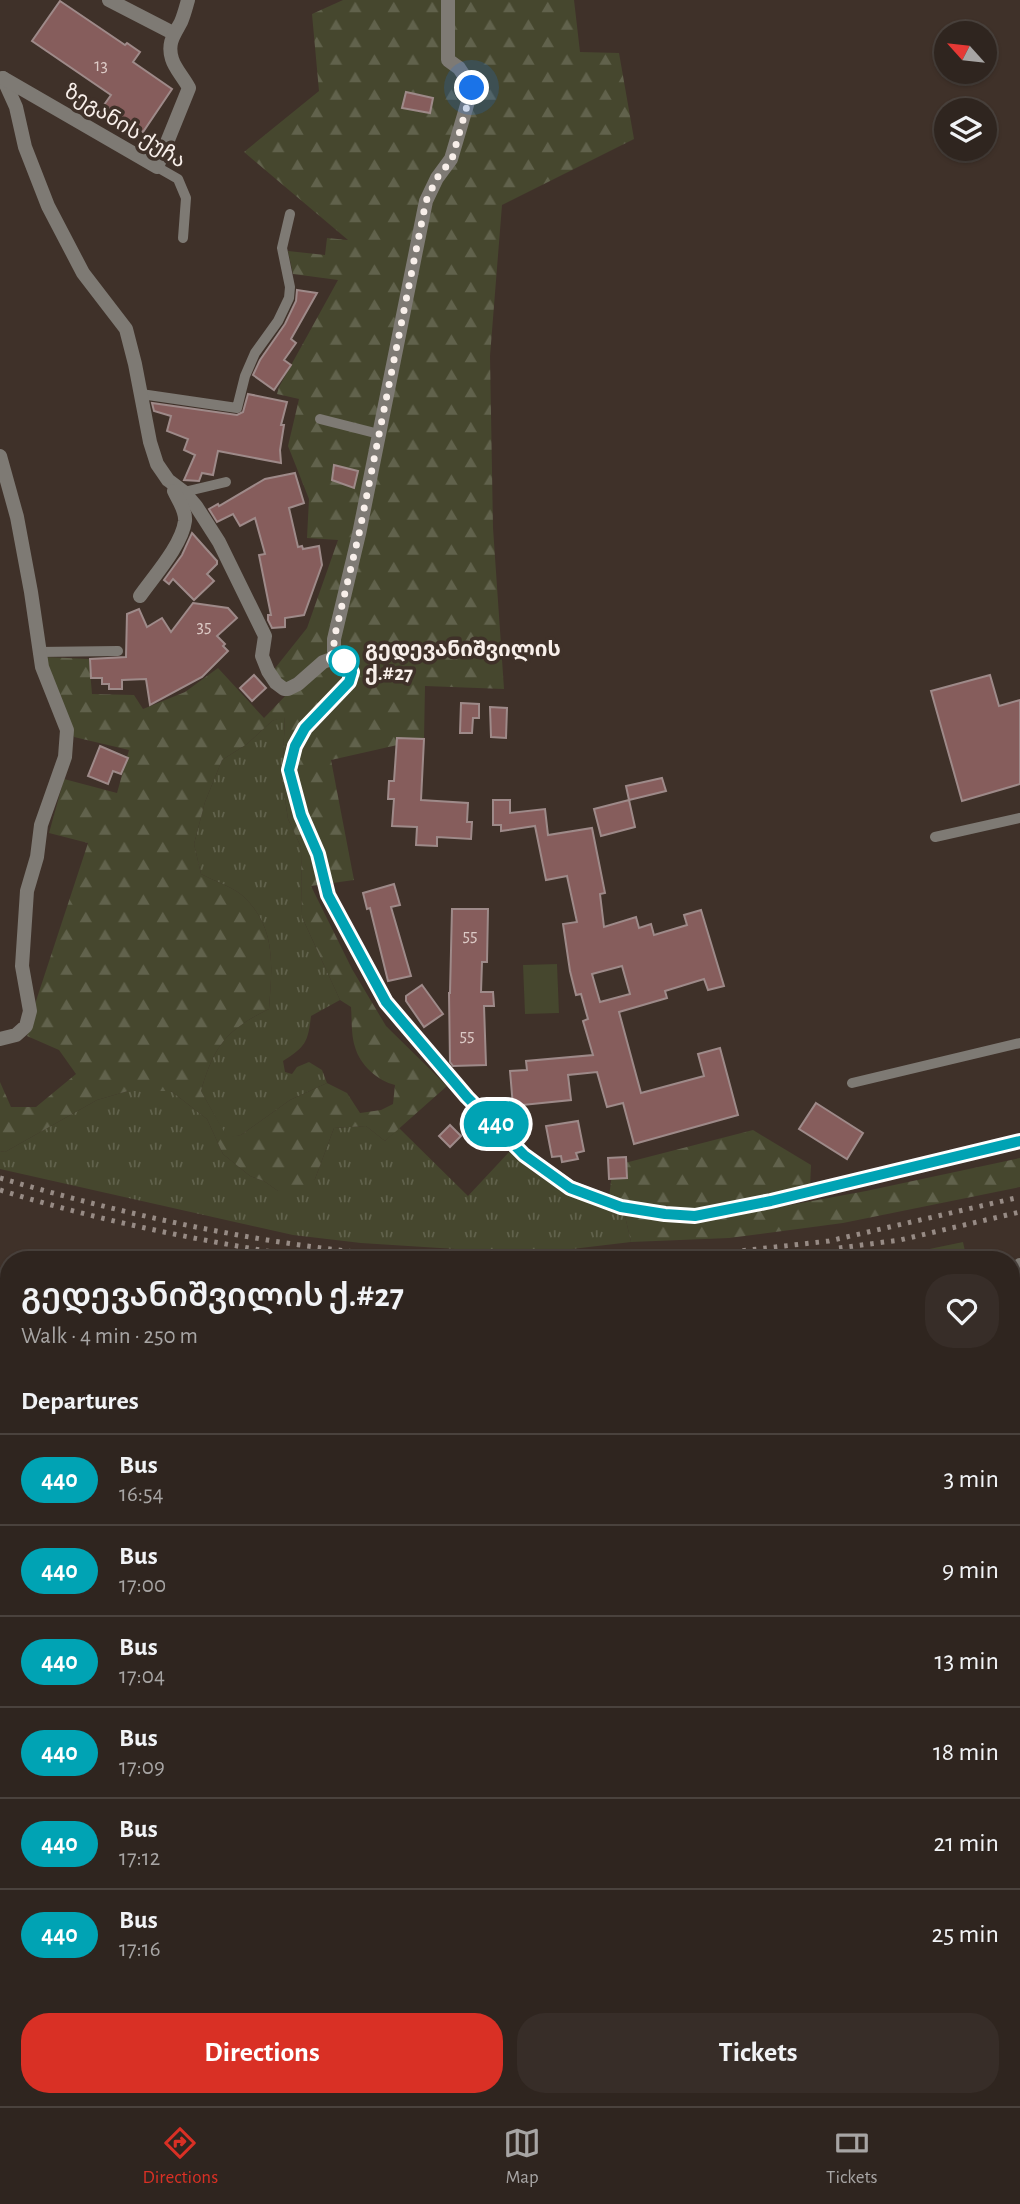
<!DOCTYPE html>
<meta charset="utf-8">
<style>
body{margin:0;font-family:"Alegreya Sans","Noto Sans Georgian",sans-serif;background:#372d28;color:#f1f3f6;height:100vh;display:flex;flex-direction:column;font-size:26px;white-space:nowrap}
*{box-sizing:border-box;margin:0}
p{font-size:23px;color:#a7a5a4}
.icon{flex:none;width:38px;height:38px;fill:none;stroke:currentColor;stroke-width:2;stroke-linecap:round;stroke-linejoin:round}
.map{position:relative;flex:1;overflow:hidden}
.details{position:absolute;left:0px;top:1251px;width:1020px;height:856px;display:flex;flex-direction:column;background:#2f251f;border-radius:28px 28px 0 0;box-shadow:0 2px 5px #0004,0 0 0 2px #4a423d}
.details>*{flex:none}
.badge{padding:0 14px;border-radius:23px;font-size:24px;line-height:46px}
.needle{width:46px;rotate:297deg}
.tools{position:absolute;left:934px;top:21px;display:grid;gap:14px}
.tools a{display:grid;place-items:center;width:63px;height:63px;border-radius:50%;background:#2f251f;box-shadow:0 2px 5px #0004,0 0 0 2px #4a423d;font-size:35px}
.you{position:absolute;width:35px;height:35px;margin:-18px;border:5px solid #fff;border-radius:50%;background:#1a73e8;box-shadow:0 0 0 10px #1a73e833}
.map>.badge{position:absolute;translate:-50% -50%;box-shadow:0 0 0 4px #fff}
h2{padding:0 21px;font-size:26px;line-height:63px}
.round{display:grid;place-items:center;flex:none;width:74px;height:74px;border-radius:28px;background:#372d28}
.head{display:flex;align-items:center;justify-content:space-between;height:119px;padding:0 21px}
h1{font-size:33px;font-weight:600;line-height:52px}
.button{display:flex;gap:14px;margin-top:auto;padding:14px 21px}
.button a{flex:1;height:80px;border-radius:28px;background:#d93025;color:#fff;font-size:28px;font-weight:600;line-height:80px;text-align:center}
.button a+a{background:#372d28;color:#f1f3f6}
ul{padding:0;list-style:none}
li{display:flex;align-items:center;gap:21px;height:91px;padding:0 21px;border-top:2px solid #4a423d}
li div{flex:1}
li b{display:block;font-size:26px}
li em{font-style:normal}
li .badge{min-width:77px;font-weight:700;text-align:center}
.dock{display:flex;justify-content:space-around;align-items:center;height:98px;border-top:2px solid #4a423d;background:#2f251f;font-size:19px;color:#a7a5a4}
.dock a{display:grid;justify-items:center;gap:4px}
.dock .selected{color:#d93025}
.map>svg:first-child{display:block}
.grass{fill:url(#grass-tufts)}
.forest{fill:url(#forest-firs);fill-rule:evenodd}
.park{fill:url(#park-crowns)}
.pitch{fill:#46472e}
.building{fill:#865d5c;stroke:#9e8a89;stroke-width:2;fill-rule:evenodd}
.lines{fill:none;stroke-linecap:round;stroke-linejoin:round}
.service{stroke:#7e7a74;stroke-width:10}
.minor{stroke:#7e7a74;stroke-width:14}
.tertiary{stroke:#7e7a74;stroke-width:14}
.primary{stroke:#c8c0b2;stroke-width:18}
.rail{stroke:#978b85;stroke-width:5;stroke-dasharray:3.5 7;stroke-linecap:butt}
.line-casing{stroke:#fff;stroke-width:16}
.line{stroke:#00a3b4;stroke-width:10}
.walk{stroke:#f8efea;stroke-width:7;stroke-dasharray:0 12.6}
.stop-dot{fill:#fff;stroke:#00a3b4;stroke-width:3.5}
.labels{text-anchor:middle;dominant-baseline:central;stroke-width:7;stroke-linejoin:round;paint-order:stroke}
.number-label{font-size:18px;fill:#dccac6}
.street-label{font-size:21px;fill:#f8efea;stroke:#3f3129}
.stop-label{font-size:21px;font-weight:bold;fill:#f8efea;stroke:#3f3129;text-anchor:start}
</style>
<div class="map">
<svg width="1020" height="2106" viewBox="0 0 1020 2106">
<defs>
<pattern id="grass-tufts" width="24" height="20" patternUnits="userSpaceOnUse" patternTransform="scale(1.75)"><rect width="24" height="20" fill="#46472e"/><path d="M3 7l-1-3M5 7V3M7 7l1-3M15 17l-1-3M17 17v-4M19 17l1-3" fill="none" stroke="#61624c"/></pattern>
<pattern id="forest-firs" width="22" height="20" patternUnits="userSpaceOnUse" patternTransform="scale(1.75)"><rect width="22" height="20" fill="#46472e"/><path d="M5 1l3.5 6h-7zM16 11l3.5 6h-7z" fill="#61624c"/></pattern>
<pattern id="park-crowns" width="20" height="18" patternUnits="userSpaceOnUse" patternTransform="scale(1.75)"><rect width="20" height="18" fill="#46472e"/><path d="M2 6a3 3 0 1 1 6 0M12 15a3 3 0 1 1 6 0" fill="none" stroke="#61624c"/></pattern>
</defs>
<rect width="100%" height="100%" fill="#3f3129"/>
<!-- grass -->
<g class="grass">
<path d="M 285,716 L 282,778 L 288,819 L 301,847 L 302,917 L 340,1000 L 311,1016 C 308,1043 305,1047 283,1061 L 285,1072 L 292,1074 L 297,1067 L 309,1062 L 322,1070 L 327,1083 L 290,1100 L 241,1135 L 227,1138 L 201,1091 C 214,1046 226,1030 269,1009 C 272,967 277,929 244,897 C 234,887 214,881 201,874 L 194,844 L 205,802 L 222,760 L 247,744 L 272,721 Z"/>
<polygon points="128,1091 171,1091 207,1119 223,1154 250,1176 264,1181 278,1191 315,1179 334,1128 366,1126 385,1141 399,1128 468,1196 511,1150 533,1172 583,1198 625,1216 631,1242 572,1249 487,1251 361,1243 293,1235 0,1169 0,1151 5,1152 97,1100"/>
</g>
<!-- forest -->
<g class="forest">
<path d="M 343,0 L 574,0 L 580,52 L 619,53 L 634,139 L 502,205 L 490,356 L 493,528 L 504,689 L 425,686 L 424,739 L 331,760 L 354,880 L 311,886 L 352,969 L 386,1026 L 447,1086 L 385,1141 L 366,1126 L 334,1128 L 315,1179 L 298,1190 L 278,1191 L 264,1181 L 250,1176 L 223,1154 L 207,1119 L 171,1091 L 128,1091 L 97,1100 L 5,1152 L 0,1151 L 0,1082 L 11,1107 L 36,1107 L 76,1074 L 59,1050 L 27,1036 L 34,1007 L 88,843 L 49,833 L 64,779 L 117,793 L 129,750 L 74,737 L 50,675 L 46,657 L 89,659 L 92,694 L 134,695 L 143,709 L 185,692 L 218,668 L 264,718 L 289,692 L 272,672 L 307,628 L 338,540 L 307,538 L 309,499 L 288,446 L 299,399 L 277,394 L 279,387 L 338,280 L 293,274 L 288,251 L 325,255 L 327,238 L 348,240 L 244,152 L 319,91 L 312,14 ZM 285,717 L 282,778 L 288,819 L 301,847 L 302,917 L 340,1000 L 351,1007 C 352,1020 351,1035 355,1047 C 360,1065 378,1081 395,1085 L 393,1104 L 381,1110 L 360,1113 L 347,1093 L 327,1083 L 290,1100 L 241,1135 L 227,1137 L 201,1091 C 214,1046 226,1030 269,1009 C 272,967 277,929 244,897 C 234,887 214,881 201,874 L 194,844 L 205,802 L 222,760 L 247,744 L 272,721 Z"/>
<polygon points="753,1130 811,1165 810,1187 686,1211 609,1197 613,1166"/>
<polygon points="1020,1158 1020,1187 843,1223 729,1238 631,1242 625,1216 709,1220 866,1191"/>
</g>
<!-- park -->
<polygon class="park" points="1012,2010 1020,2011 1020,2071 1012,2073"/>
<!-- pitch -->
<g class="pitch">
<polygon points="557,964 559,1013 525,1014 523,965"/>
<polygon points="963,1242 967,1260 906,1260 905,1254"/>
</g>
<!-- building -->
<g class="building">
<polygon points="60,1 125,45 127,43 140,52 133,62 172,89 143,132 104,105 111,95 32,41"/>
<polygon points="406,92 433,98 430,113 402,108"/>
<polygon points="297,290 317,293 291,339 296,343 284,360 291,365 274,390 253,375 260,360 285,324 296,301"/>
<polygon points="248,394 287,402 281,425 284,425 280,450 281,463 218,451 213,475 202,473 199,481 184,480 195,455 184,450 188,439 167,431 171,416 154,411 152,403 237,415 243,412"/>
<polygon points="334,465 358,471 354,488 332,480"/>
<polygon points="295,473 304,503 289,508 298,547 302,546 303,549 319,546 322,565 304,615 285,618 285,627 272,628 268,620 268,615 271,615 259,555 265,554 255,518 240,526 233,514 217,522 209,509 218,504 219,506 265,479"/>
<polygon points="192,533 217,561 217,564 207,574 214,581 194,600 173,579 169,584 164,580 182,555"/>
<polygon points="193,603 228,608 237,618 217,636 225,644 223,646 228,651 202,677 150,705 146,679 122,680 122,689 109,689 109,684 102,684 102,678 91,678 90,659 126,657 127,614 139,609 147,627 162,618 171,632"/>
<polygon points="254,675 266,688 252,701 240,688"/>
<polygon points="990,675 999,706 1020,700 1020,784 962,801 931,691"/>
<polygon points="461,703 479,704 479,718 473,718 472,733 460,733"/>
<polygon points="490,707 507,708 506,738 491,737"/>
<polygon points="397,738 424,739 421,800 468,803 467,822 472,822 471,839 437,837 437,846 416,845 417,827 392,826 394,799 388,799 389,781 394,781"/>
<polygon points="100,746 128,758 121,774 113,771 108,784 88,776"/>
<polygon points="662,778 666,791 629,800 626,786"/>
<path d="M 493,800 L 510,800 L 510,813 L 545,809 L 548,835 L 592,828 L 605,893 L 600,894 L 604,927 L 636,917 L 639,928 L 651,924 L 654,935 L 687,925 L 684,915 L 701,910 L 724,986 L 708,990 L 704,979 L 665,991 L 667,998 L 619,1012 L 641,1093 L 704,1076 L 698,1054 L 720,1048 L 738,1115 L 634,1144 L 623,1103 L 607,1107 L 597,1072 L 568,1075 L 571,1100 L 513,1106 L 510,1071 L 527,1070 L 526,1061 L 593,1055 L 583,1021 L 588,1019 L 581,994 L 576,995 L 570,971 L 563,924 L 577,922 L 567,876 L 546,880 L 535,826 L 501,831 L 501,825 L 493,825 ZM 622,966 L 630,994 L 600,1002 L 592,974 Z"/>
<polygon points="629,800 635,827 601,836 594,809"/>
<polygon points="394,884 400,905 391,907 411,976 388,981 370,908 367,909 363,893"/>
<polygon points="452,909 488,909 487,962 482,962 481,992 493,992 494,1006 484,1006 486,1065 453,1066 450,1062 449,993 450,993"/>
<polygon points="422,985 443,1014 424,1027 406,1001 406,996"/>
<polygon points="816,1103 863,1133 847,1159 799,1129"/>
<polygon points="578,1121 584,1151 576,1153 578,1159 562,1162 561,1156 552,1157 546,1126"/>
<polygon points="450,1125 461,1136 450,1147 439,1136"/>
<polygon points="626,1157 627,1178 609,1179 608,1158"/>
</g>
<g class="lines">
<!-- service -->
<g class="service">
<polyline points="157,167 178,179 186,198 183,238"/>
<polyline points="141,394 237,408 245,376 255,353 278,321 289,298 290,287 282,248 290,214"/>
<polyline points="320,419 379,434"/>
<polyline points="184,492 226,482"/>
<polyline points="38,652 118,651"/>
<polyline points="935,837 1020,818"/>
<polyline points="852,1083 1020,1043"/>
<polyline points="1012,1353 1020,1357"/>
<polyline points="1012,1903 1020,1903"/>
<polyline points="646,2098 647,2106"/>
</g>
<!-- minor -->
<g class="minor">
<polyline points="109,0 173,33"/>
<polyline points="3,78 16,107 25,147 48,206 83,273 126,329 135,364 150,442 157,464 168,480 184,492 196,506 219,542 265,636 262,656 268,671 276,683 284,689 288,689 298,684 323,662 334,658"/>
<path d="M 3,78 L 157,167 L 189,88 C 184,78 175,69 172,59 C 167,43 174,35 181,22 C 184,15 186,7 188,0"/>
<polyline points="0,456 17,517 31,592 42,667 67,730 65,757 41,825 37,857 27,891 22,966 30,1011 26,1026 16,1035 0,1039"/>
<path d="M 140,596 C 154,576 182,545 185,521 C 186,510 178,500 174,491"/>
<polyline points="334,658 348,664 352,672 349,682 305,728 294,746 289,770 301,815 318,854 328,895 386,1002 467,1097 524,1155 570,1187 621,1207 665,1214 695,1216 770,1201 1020,1141"/>
<polyline points="334,658 334,639 359,534 426,201 437,178 451,159 472,88 459,68 448,60 448,0"/>
<polyline points="178,1260 185,1260"/>
<polyline points="0,1284 9,1288"/>
<polyline points="0,1410 8,1409 9,1406"/>
<polyline points="1012,1488 1020,1487"/>
<polyline points="1012,1557 1020,1510"/>
<polyline points="1012,1584 1020,1586"/>
<polyline points="1012,1690 1020,1691"/>
<polyline points="1012,1816 1020,1816"/>
<polyline points="509,2098 510,2106"/>
</g>
<!-- tertiary -->
<g class="tertiary">
<polyline points="1012,1271 1020,1265"/>
<polyline points="0,1627 9,1627"/>
<polyline points="0,1721 9,1727"/>
<polyline points="103,2098 107,2106"/>
<polyline points="442,2106 446,2098"/>
</g>
<!-- primary -->
<g class="primary">
<polyline points="0,1997 9,1997"/>
<polyline points="1012,2002 1020,2003"/>
<polyline points="1012,2091 1020,2089"/>
<polyline points="909,2098 916,2106"/>
<polyline points="846,2106 851,2098"/>
<polyline points="937,2106 969,2098"/>
</g>
<!-- rail -->
<g class="rail">
<path d="M 0,1178 C 116,1212 235,1239 356,1252 C 397,1257 438,1257 479,1260"/>
<path d="M 0,1190 C 106,1223 215,1244 325,1260"/>
<polyline points="839,1248 900,1240 1020,1212"/>
<polyline points="659,1260 829,1241 1020,1197"/>
</g>
</g>
<g class="lines">
<defs>
<polyline id="line" points="334,658 348,664 352,672 349,682 305,728 295,746 289,770 301,815 318,854 328,895 386,1002 403,1022 467,1097 524,1155 570,1188 621,1207 665,1214 695,1216 771,1201 1020,1141"/>
</defs>
<!-- line casing -->
<use href="#line" class="line-casing"/>
<!-- line -->
<use href="#line" class="line"/>
<!-- walk -->
<polyline class="walk" points="344,661 334,658 334,639 359,534 426,201 437,178 452,159 472,88"/>
</g>
<!-- markers -->
<circle class="stop-dot" cx="344" cy="661" r="14"/>
<g class="labels">
<!-- number labels -->
<g class="number-label">
<text x="101" y="66">13</text>
<text x="204" y="627">35</text>
<text x="470" y="936">55</text>
<text x="467" y="1036">55</text>
</g>
<!-- street labels -->
<g class="street-label">
<text transform="translate(125 126) rotate(32)">ზეგანის ქუჩა</text>
</g>
<!-- stop labels -->
<g class="stop-label">
<text x="365" y="649">გედევანიშვილის<tspan x="365" dy="24">ქ.#27</tspan></text>
</g>
</g>
</svg>
<div class="tools">
<a><svg class="needle" viewBox="-14 -14 28 28"><path d="M0-13l5 13h-10z" fill="#e53935"/><path d="M0 13l5-13h-10z" fill="#a7a5a4"/></svg></a>
<a><svg class="icon" aria-label="layers" viewBox="0 0 24 24"><path d="M12 4l9 5-9 5-9-5zM3 14l9 5 9-5"/></svg></a>
</div>
<div class="you" style="left:472px;top:88px"></div>
<b class="badge" style="left:496px;top:1124px;background:#00a3b4;color:#fff">440</b>
<section class="details">
<div class="head"><div><h1>გედევანიშვილის ქ.#27</h1><p>Walk · 4 min · 250 m</p></div><a class="round"><svg class="icon" aria-label="heart" viewBox="0 0 24 24"><path d="M12 20l-8-8c-3-5 5-10 8-4 3-6 11-1 8 4z"/></svg></a></div>
<h2>Departures</h2>
<ul>
<li><span class="badge" style="background:#00a3b4;color:#fff">440</span><div><b>Bus</b><p>16:54</p></div><em>3 min</em></li>
<li><span class="badge" style="background:#00a3b4;color:#fff">440</span><div><b>Bus</b><p>17:00</p></div><em>9 min</em></li>
<li><span class="badge" style="background:#00a3b4;color:#fff">440</span><div><b>Bus</b><p>17:04</p></div><em>13 min</em></li>
<li><span class="badge" style="background:#00a3b4;color:#fff">440</span><div><b>Bus</b><p>17:09</p></div><em>18 min</em></li>
<li><span class="badge" style="background:#00a3b4;color:#fff">440</span><div><b>Bus</b><p>17:12</p></div><em>21 min</em></li>
<li><span class="badge" style="background:#00a3b4;color:#fff">440</span><div><b>Bus</b><p>17:16</p></div><em>25 min</em></li>
</ul>
<div class="button"><a>Directions</a><a>Tickets</a></div>
</section>
</div>
<nav class="dock">
<a class="selected"><svg class="icon" aria-label="directions" viewBox="0 0 24 24"><path d="M12 3l9 9-9 9-9-9zM9 14v-3h6M13 9l2 2-2 2"/></svg>Directions</a>
<a><svg class="icon" aria-label="map" viewBox="0 0 24 24"><path d="M3 6l6-2 6 2 6-2v14l-6 2-6-2-6 2zM9 4v14M15 6v14"/></svg>Map</a>
<a><svg class="icon" aria-label="tickets" viewBox="0 0 24 24"><path d="M3 7h18v10H3zM15 7v10"/></svg>Tickets</a>
</nav>
